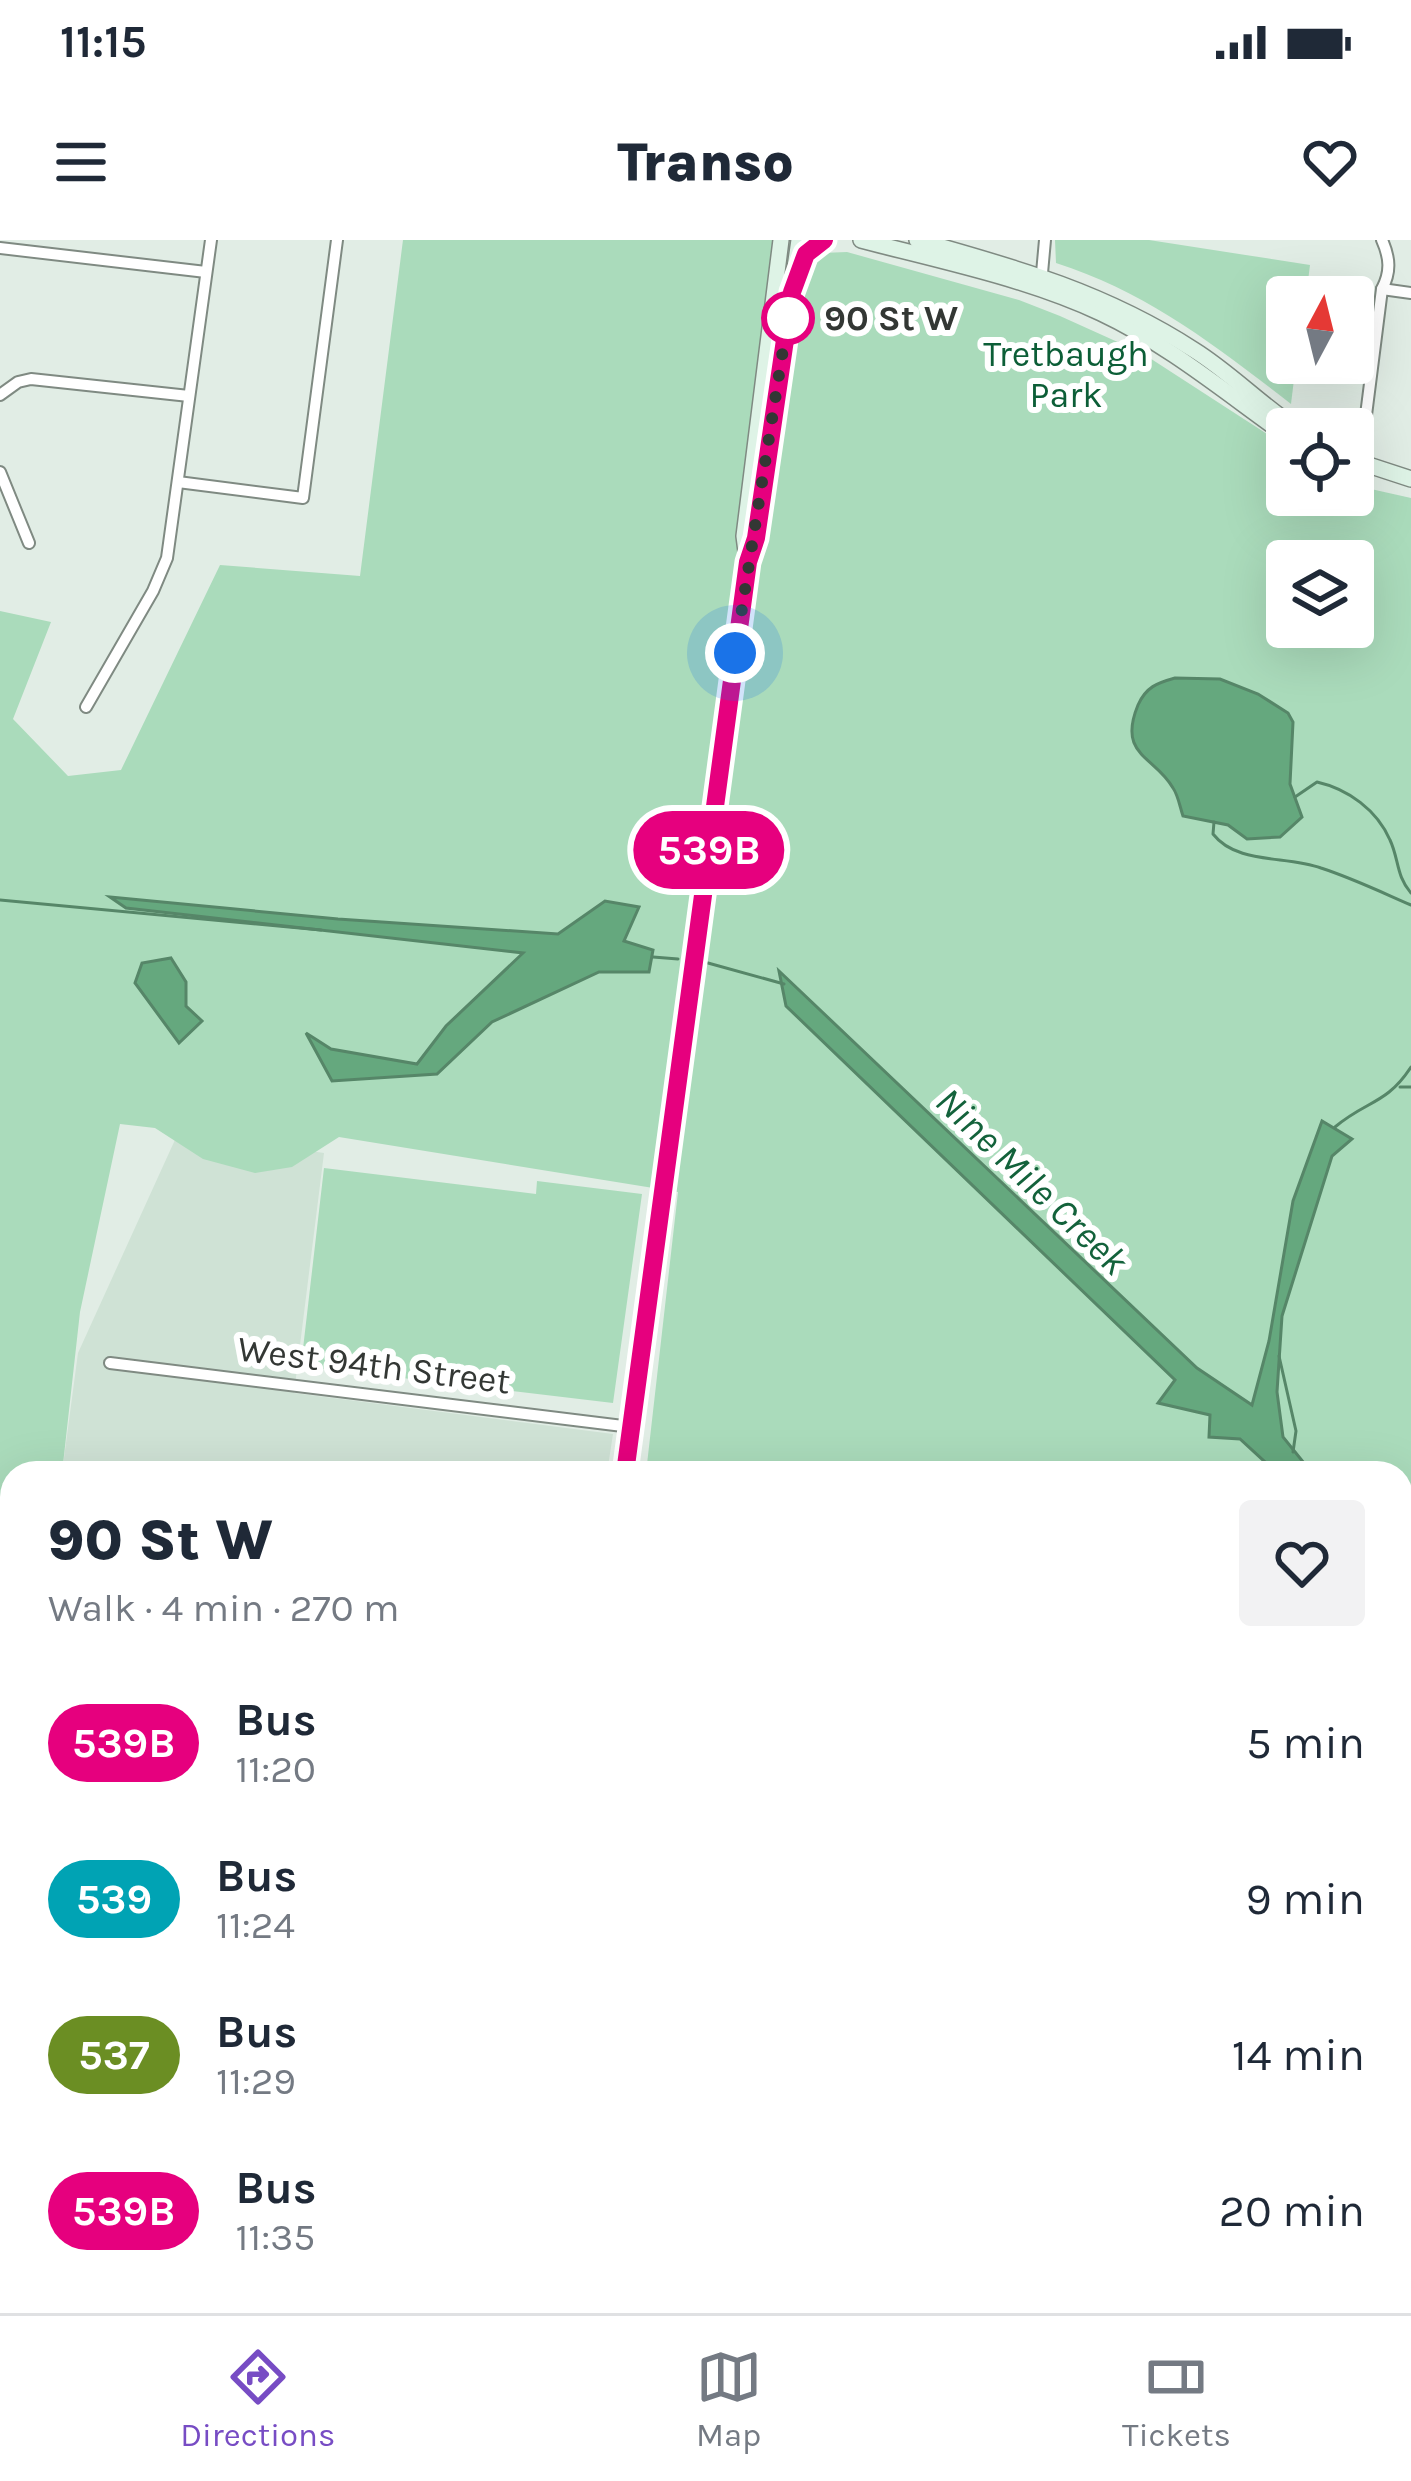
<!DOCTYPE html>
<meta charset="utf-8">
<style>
body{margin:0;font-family:Karla,sans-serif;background:#f2f2f3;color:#1f2937;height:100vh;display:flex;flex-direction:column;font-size:45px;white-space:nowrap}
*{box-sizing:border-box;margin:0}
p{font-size:39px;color:#747a83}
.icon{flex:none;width:66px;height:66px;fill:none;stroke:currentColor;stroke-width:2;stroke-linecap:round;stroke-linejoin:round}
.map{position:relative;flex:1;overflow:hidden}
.details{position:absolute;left:0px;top:1221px;width:1413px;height:852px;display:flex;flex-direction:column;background:#fff;border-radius:36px 36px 0 0;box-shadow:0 12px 48px #0002}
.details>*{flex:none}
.badge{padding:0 24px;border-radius:39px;font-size:42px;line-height:78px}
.needle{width:78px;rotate:7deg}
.buttons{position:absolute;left:1266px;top:36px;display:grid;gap:24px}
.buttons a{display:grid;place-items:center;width:108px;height:108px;border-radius:12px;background:#fff;box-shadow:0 12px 48px #0002;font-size:60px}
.you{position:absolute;width:60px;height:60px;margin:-30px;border:9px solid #fff;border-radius:50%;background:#1a73e8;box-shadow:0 0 0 18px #1a73e833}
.map>.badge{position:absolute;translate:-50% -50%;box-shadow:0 0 0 6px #fff}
.round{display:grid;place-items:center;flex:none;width:126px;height:126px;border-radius:12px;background:#f2f2f3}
.summary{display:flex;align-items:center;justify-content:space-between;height:204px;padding:0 48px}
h1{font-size:57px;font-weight:800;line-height:90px}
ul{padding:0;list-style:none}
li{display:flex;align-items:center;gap:36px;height:156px;padding:0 48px}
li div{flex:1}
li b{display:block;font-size:45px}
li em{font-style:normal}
li .badge{min-width:132px;font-weight:700;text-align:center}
.status{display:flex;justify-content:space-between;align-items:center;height:84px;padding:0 60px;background:#fff;direction:ltr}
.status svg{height:33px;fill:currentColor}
header{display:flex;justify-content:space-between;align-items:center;height:156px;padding:0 48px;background:#fff;font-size:54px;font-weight:800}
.tab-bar{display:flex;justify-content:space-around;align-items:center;height:168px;border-top:3px solid #e0e1e3;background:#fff;font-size:33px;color:#747a83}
.tab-bar a{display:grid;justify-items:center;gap:6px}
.tab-bar .active{color:#774cc4}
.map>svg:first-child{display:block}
.built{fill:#cfe2d5}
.green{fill:#aadbbb;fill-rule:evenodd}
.water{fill:#65a87e;stroke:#568668;stroke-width:3}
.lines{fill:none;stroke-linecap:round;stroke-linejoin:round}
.stream{stroke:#568668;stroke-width:3}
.street-casing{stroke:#7f8a82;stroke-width:14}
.secondary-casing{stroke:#7f8a82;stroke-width:18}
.street{stroke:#fff;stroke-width:10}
.secondary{stroke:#def3e6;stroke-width:15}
.line-casing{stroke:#fff;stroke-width:27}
.line{stroke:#e6007e;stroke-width:18}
.walk{stroke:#333734;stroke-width:12;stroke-dasharray:0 21.6}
.stop-dot{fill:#fff;stroke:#e6007e;stroke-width:6}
.labels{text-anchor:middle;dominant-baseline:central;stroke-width:12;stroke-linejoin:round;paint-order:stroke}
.stop-label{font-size:36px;font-weight:bold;fill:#333734;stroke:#fff;text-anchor:start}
.park-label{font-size:36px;fill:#0c5e37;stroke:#fff}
.street-label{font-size:36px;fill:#333734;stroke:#fff}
.water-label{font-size:39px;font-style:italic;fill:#13623b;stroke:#fff}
</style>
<div class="status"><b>11:15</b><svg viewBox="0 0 49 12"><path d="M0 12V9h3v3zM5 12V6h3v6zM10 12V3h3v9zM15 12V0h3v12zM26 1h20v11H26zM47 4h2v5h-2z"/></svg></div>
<header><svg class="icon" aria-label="menu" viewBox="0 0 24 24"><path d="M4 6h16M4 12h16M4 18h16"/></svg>Transo<svg class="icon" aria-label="heart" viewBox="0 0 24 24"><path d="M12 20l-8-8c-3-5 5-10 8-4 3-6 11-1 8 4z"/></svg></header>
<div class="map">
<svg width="1411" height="2073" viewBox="0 0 1411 2073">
<rect width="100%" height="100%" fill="#e1ede5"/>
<!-- built -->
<g class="built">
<polygon points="179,891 324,913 294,1153 613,1194 607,1233 62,1233 78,1113"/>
<polygon points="0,1434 12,1435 12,1634 0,1622"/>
</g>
<!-- green -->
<g class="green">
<path d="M 403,0 L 781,0 L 822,13 L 847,12 L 1019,60 L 1060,76 L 1142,113 L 1287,207 L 1287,255 L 1353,255 L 1353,245 L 1411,258 L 1411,2073 L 1167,2073 L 1166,2061 L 1401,2061 L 1401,1233 L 646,1233 L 678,952 L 339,897 L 292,927 L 255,933 L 203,919 L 155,888 L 120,884 L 80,1072 L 62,1233 L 12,1233 L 12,1435 L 0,1434 L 0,371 L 51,382 L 13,479 L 68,536 L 121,530 L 220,325 L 360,336 ZM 1287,321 L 1353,321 L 1353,387 L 1287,387 Z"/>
<path d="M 1055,0 L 1149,0 L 1310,25 L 1306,57 L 1287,57 L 1287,123 L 1296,123 L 1291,164 C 1216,106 1147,52 1056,23 Z"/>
<polygon points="324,928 536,954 537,941 642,954 613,1163 301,1126"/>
<polygon points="12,1902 12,2061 154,2061 158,2073 4,2073 1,2058 8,2025 0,2005 0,1936"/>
<polygon points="610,2061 969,2061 968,2073 662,2073"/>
</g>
<!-- water -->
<g class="water">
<path d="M 1175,438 L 1220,439 L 1258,454 L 1288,473 L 1293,482 L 1290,544 L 1302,577 L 1280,597 L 1247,599 L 1228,585 L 1183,576 C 1180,567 1178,555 1173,548 C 1155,516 1117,516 1138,465 C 1146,447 1157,443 1175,438 Z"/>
<polygon points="110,657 338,679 558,694 605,661 639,667 624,701 653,710 649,732 599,732 492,782 437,834 332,841 306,793 331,809 417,824 446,786 523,713 126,668"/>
<polygon points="171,718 186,742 186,766 202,781 179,803 135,743 142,723"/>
<polygon points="779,731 1197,1128 1252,1165 1269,1101 1293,961 1322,881 1352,899 1332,916 1282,1076 1277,1152 1283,1197 1312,1233 1277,1233 1240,1199 1209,1197 1210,1175 1158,1163 1175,1140 786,766"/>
<rect x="1401" y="1276" width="10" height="117"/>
<polygon points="1405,1737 1411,1737 1411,1953 1401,1957 1401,1741"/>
<polygon points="1207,2061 1358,2061 1299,2073 1209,2073"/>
</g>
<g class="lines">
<!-- stream -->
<g class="stream">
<path d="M 1295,557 L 1317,542 C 1348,549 1377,570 1390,600 C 1399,619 1396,636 1411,653"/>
<path d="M 1214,582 L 1213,594 C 1237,625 1287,615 1321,628 C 1352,638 1381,652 1411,665"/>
<polyline points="0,660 321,690"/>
<polyline points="653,717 678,719"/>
<polyline points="708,723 784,744"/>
<polyline points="1400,847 1411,847"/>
<path d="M 1335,887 C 1367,860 1386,865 1411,827"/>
<polyline points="1279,1116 1296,1191 1293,1212"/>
</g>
<defs>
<g id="street">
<polyline points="0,8 206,32"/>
<polyline points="1041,44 1045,0"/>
<polyline points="1382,49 1411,53"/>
<polyline points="0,155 18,142 31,139 189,156"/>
<path d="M 1353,224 L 1365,183 L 1382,49 C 1391,32 1390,18 1382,0"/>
<polyline points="0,232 29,303"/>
<polyline points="178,242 303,258 337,0"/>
<polyline points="86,467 153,351 167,318 211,0"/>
<polyline points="110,1123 631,1187"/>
<polyline points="988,2073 990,2061"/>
</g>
<g id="secondary">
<path d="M 861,0 C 941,21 1026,38 1101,73 C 1169,105 1226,153 1287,196"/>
<path d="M 917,0 C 1018,28 1106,53 1194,110 C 1231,133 1262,166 1298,189"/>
<polyline points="800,26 806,14 824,0"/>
<polyline points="1353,220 1411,239"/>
<polyline points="747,319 744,296 781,0"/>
<polyline points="625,1233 748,322 756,298 799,0"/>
<polyline points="0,1648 12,1661"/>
<polyline points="177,2061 178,2073"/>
<polyline points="515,2061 589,2073"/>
<polyline points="282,2073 329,2061"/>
<polyline points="352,2073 412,2068 473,2073"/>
</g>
</defs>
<!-- street casing -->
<use href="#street" class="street-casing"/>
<!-- secondary casing -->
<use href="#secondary" class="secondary-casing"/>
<!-- street -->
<use href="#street" class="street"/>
<!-- secondary -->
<use href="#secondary" class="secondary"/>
</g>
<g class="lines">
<defs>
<polyline id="line" points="625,1233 748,322 756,298 792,52 806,14 824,0"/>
</defs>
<!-- line casing -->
<use href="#line" class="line-casing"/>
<!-- line -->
<use href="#line" class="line"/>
<!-- walk -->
<polyline class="walk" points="735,413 788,78"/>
</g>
<!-- markers -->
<circle class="stop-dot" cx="788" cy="78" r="24"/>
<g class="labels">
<!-- stop labels -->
<g class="stop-label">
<text x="824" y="78">90 St W</text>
</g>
<!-- park labels -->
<g class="park-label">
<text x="1066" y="114">Tretbaugh<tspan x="1066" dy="41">Park</tspan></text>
</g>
<!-- street labels -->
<g class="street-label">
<text transform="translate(374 1125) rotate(7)">West 94th Street</text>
</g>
<!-- water labels -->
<g class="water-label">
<text transform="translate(1032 941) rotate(44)">Nine Mile Creek</text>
</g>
</g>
</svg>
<div class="buttons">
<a><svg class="needle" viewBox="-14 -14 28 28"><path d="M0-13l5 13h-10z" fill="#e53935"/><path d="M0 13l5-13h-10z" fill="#747a83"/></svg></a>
<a><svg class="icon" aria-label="locate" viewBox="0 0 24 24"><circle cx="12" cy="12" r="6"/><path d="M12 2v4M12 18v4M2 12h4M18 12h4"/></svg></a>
<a><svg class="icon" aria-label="layers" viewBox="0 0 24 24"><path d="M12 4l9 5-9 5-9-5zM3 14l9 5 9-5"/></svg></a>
</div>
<div class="you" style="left:735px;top:413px"></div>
<b class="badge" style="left:709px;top:610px;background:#e6007e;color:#fff">539B</b>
<section class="details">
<div class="summary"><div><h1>90 St W</h1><p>Walk · 4 min · 270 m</p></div><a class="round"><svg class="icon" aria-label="heart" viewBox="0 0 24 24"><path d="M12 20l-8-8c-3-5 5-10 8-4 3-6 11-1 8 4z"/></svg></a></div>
<ul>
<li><span class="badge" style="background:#e6007e;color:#fff">539B</span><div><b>Bus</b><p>11:20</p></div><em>5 min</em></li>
<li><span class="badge" style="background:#00a3b4;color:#fff">539</span><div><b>Bus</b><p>11:24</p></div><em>9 min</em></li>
<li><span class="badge" style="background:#6b8e23;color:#fff">537</span><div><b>Bus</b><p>11:29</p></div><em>14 min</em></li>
<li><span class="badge" style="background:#e6007e;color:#fff">539B</span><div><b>Bus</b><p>11:35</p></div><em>20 min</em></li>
</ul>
</section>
</div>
<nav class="tab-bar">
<a class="active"><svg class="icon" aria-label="directions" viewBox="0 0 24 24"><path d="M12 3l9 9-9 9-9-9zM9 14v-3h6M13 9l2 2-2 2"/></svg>Directions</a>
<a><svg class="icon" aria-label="map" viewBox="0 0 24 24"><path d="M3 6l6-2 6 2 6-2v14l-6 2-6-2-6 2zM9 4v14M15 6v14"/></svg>Map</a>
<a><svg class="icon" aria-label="tickets" viewBox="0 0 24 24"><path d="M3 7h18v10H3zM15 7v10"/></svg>Tickets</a>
</nav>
